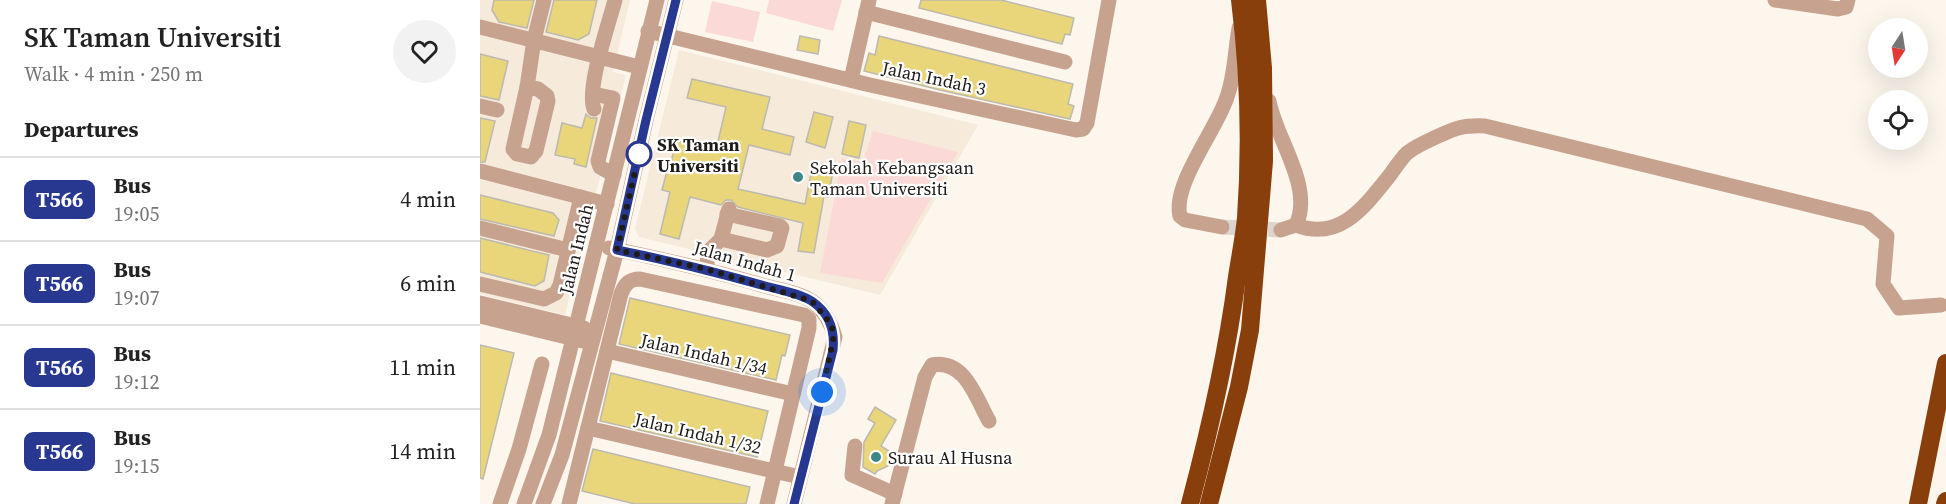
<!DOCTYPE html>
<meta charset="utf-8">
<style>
body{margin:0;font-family:"Source Serif 4",serif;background:#f2f2f2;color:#222;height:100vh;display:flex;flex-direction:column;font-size:22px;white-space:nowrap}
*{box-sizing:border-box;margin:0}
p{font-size:20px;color:#767676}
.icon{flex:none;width:33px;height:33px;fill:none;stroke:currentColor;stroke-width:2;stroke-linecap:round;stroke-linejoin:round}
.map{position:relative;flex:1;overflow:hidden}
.side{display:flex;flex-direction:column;background:#fff;width:480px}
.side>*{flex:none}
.badge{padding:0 12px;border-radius:9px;font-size:21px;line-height:39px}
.needle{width:39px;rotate:192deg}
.tools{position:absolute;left:1388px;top:18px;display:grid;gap:12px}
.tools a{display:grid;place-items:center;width:60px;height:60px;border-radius:50%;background:#fff;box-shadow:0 6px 24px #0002;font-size:30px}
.you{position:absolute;width:30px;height:30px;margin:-15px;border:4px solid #fff;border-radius:50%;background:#1a73e8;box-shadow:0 0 0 9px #1a73e833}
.map>.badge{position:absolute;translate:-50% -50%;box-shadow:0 0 0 3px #fff}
h2{padding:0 24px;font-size:22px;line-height:54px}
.round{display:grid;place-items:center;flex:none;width:63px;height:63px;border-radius:32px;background:#f2f2f2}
.headline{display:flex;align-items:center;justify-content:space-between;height:102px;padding:0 24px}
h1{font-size:28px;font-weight:600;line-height:45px}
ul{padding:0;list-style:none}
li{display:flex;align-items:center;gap:18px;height:84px;padding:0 24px;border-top:2px solid #e0e0e0}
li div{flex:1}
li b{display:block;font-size:22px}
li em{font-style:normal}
li .badge{min-width:66px;font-weight:700;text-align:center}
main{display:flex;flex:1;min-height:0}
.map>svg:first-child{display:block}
.built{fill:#f6eadb}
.green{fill:#fbd9d6}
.building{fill:#e9d57a;stroke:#bcbab0;stroke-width:1.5}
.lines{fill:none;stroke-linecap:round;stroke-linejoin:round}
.minor-tunnel{stroke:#dcd5cd;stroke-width:15;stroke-dasharray:15 8;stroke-linecap:butt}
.minor{stroke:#c7a38f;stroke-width:15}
.highway{stroke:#883f0c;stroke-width:18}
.line-casing{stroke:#fff;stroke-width:14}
.line{stroke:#283890;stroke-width:9}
.walk{stroke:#1e1b18;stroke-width:6;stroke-dasharray:0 10.8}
.stop-dot{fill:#fff;stroke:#283890;stroke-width:3}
.poi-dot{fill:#3f8786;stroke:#fff;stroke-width:2}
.labels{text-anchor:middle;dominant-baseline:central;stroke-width:4.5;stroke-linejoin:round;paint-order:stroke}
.street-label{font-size:18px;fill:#1e1b18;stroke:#fff}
.stop-label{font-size:18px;font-weight:bold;fill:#1e1b18;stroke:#fff;text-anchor:start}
.poi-label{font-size:18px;fill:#1e1b18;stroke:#fff;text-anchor:start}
</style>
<main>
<section class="side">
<div class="headline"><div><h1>SK Taman Universiti</h1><p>Walk · 4 min · 250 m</p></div><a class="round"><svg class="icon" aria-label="heart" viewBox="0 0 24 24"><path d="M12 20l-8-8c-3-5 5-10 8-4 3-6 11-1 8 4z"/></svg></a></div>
<h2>Departures</h2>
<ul>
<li><span class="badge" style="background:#283890;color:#fff">T566</span><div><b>Bus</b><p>19:05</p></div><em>4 min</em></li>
<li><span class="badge" style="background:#283890;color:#fff">T566</span><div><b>Bus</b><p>19:07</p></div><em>6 min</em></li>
<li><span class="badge" style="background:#283890;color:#fff">T566</span><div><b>Bus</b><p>19:12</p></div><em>11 min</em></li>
<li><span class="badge" style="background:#283890;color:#fff">T566</span><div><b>Bus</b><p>19:15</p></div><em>14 min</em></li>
</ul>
</section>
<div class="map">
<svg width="1466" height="504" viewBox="0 0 1466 504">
<rect width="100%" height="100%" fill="#fdf6ed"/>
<!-- built -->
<g class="built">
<polygon points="0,0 150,0 133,72 146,75 85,315 0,294"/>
<polygon points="199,50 498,125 400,295 159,237 155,229"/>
</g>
<!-- green -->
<g class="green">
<polygon points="289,0 362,0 353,31 286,13"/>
<polygon points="232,1 280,12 273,42 225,32"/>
<polygon points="393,131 478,152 402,283 340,273 362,158 383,162"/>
</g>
<!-- building -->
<g class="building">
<polygon points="14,0 54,0 47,28 19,22 12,10"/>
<polygon points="74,0 117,0 109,34 98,40 66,32"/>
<polygon points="441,0 521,0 594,18 590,35 585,34 582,44 439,8"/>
<polygon points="320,36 340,40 338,54 317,50"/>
<polygon points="399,36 593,84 588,104 594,106 590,119 460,90 384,71 389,53 395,55"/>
<polygon points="0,54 28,61 19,100 0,96"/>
<polygon points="212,79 290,97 282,129 314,137 310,155 269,145 258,189 325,204 333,163 354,167 348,197 344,196 334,253 318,251 323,223 258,207 251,200 246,200 241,205 210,197 199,239 180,234 190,192 182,190 187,171 189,171 196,141 236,150 246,107 207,98"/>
<polygon points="334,112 353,117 345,148 326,142"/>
<polygon points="106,114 111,118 117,118 106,167 94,164 95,159 75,155 82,123 102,128"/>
<polygon points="0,118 15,121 5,162 0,162"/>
<polygon points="369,121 386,125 379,158 362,154"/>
<polygon points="0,195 73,213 79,220 74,236 0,219"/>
<polygon points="0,238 69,255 64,281 55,286 0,272"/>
<polygon points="150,298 310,335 305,356 302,355 296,380 139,344"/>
<polygon points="0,345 34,353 3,479 0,478"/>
<polygon points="131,373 288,411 277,457 120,421"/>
<polygon points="395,407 416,420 401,446 415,455 408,466 397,471 395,474 383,467 384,442 395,423 388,419"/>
<polygon points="113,449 270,487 266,504 155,504 102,491"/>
</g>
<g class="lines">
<!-- minor-tunnel -->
<polyline class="minor-tunnel" points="742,227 801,230"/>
<!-- minor -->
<g class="minor">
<polyline points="1295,0 1358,9 1366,7 1368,0"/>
<polyline points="386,12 585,62"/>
<polyline points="0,27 159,67"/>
<polyline points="168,31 390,85 596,130 603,129 607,123 629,0"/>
<polyline points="371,80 389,0"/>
<polygon points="47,87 58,89 67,96 68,101 56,151 51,157 37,154 33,149"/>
<polyline points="47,87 54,40 64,0"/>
<polyline points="113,94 133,98 118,161 120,167 134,175"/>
<path d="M 789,101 C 796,139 834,187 816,225"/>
<polyline points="0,106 17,110"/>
<path d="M 114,109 C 106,89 129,23 135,0"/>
<polyline points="0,171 127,204"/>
<path d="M 742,227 L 705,220 L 700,216 C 692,184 737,129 747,97 C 755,75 755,50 759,28"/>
<polyline points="0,228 88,250"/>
<path d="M 801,230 L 816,225 C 860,242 885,206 910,175 C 915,168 921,159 927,153 C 935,147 943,143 952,139 C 974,129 979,125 1005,126 L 1387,219 L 1407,236 L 1403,284 L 1419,308 L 1461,305"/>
<polyline points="241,239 287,250 297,246 302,228 300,226 247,214"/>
<path d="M 129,248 C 182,259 234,271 285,286 C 300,290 321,293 333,302 C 345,311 351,323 355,337 L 314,504"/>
<polyline points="226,269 229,251 241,239 249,209"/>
<polyline points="0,284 64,299 76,293 80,285 101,197"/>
<polyline points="0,303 104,328"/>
<polyline points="0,316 103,341"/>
<polyline points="127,351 313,394"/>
<polyline points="108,428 320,477"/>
<polyline points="375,446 372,475 415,494"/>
<polyline points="20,504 39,449 62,364"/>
<polyline points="44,504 69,435 177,0"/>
<polyline points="63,504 82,455 137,250 166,120 196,0"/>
<path d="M 89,504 L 141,294 C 145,284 149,279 160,279 L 324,315 L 329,319 L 329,328 L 287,504"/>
<path d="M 412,504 L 445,377 L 452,365 C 485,359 496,398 509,421"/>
</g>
<!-- highway -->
<g class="highway">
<path d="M 710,504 C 730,429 747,354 757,277 C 760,257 764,238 766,218 C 771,146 769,72 760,0"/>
<polyline points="729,504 759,387 770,330 784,161 783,68 777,0"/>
<polyline points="1438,504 1466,363"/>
<polyline points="1465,504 1466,501"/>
</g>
</g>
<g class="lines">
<defs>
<path id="line" d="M 196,0 L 166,120 L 137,250 C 187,260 236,272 285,286 C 300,290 320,293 333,302 C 350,314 355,330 353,350 L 314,504"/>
</defs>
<!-- line casing -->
<use href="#line" class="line-casing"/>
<!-- line -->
<use href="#line" class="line"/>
<!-- walk -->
<polyline class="walk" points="159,154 137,250 226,269 332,301 351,324 354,336 342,392"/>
</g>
<!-- markers -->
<circle class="stop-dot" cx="159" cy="154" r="12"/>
<g class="poi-dot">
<circle cx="318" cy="177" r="6"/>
<circle cx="396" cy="457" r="6"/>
</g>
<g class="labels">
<!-- street labels -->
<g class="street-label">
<text transform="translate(454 78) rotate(12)">Jalan Indah 3</text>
<text transform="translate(96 249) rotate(-76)">Jalan Indah</text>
<text transform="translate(265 261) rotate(16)">Jalan Indah 1</text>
<text transform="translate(224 354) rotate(13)">Jalan Indah 1/34</text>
<text transform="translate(218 433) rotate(13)">Jalan Indah 1/32</text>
</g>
<!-- stop labels -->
<g class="stop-label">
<text x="177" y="144">SK Taman<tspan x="177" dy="21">Universiti</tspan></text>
</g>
<!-- poi labels -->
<g class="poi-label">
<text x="330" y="167">Sekolah Kebangsaan<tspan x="330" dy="21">Taman Universiti</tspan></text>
<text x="408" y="457">Surau Al Husna</text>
</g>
</g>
</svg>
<div class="tools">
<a><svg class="needle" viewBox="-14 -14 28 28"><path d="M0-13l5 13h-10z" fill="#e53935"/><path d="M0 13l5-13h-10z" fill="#767676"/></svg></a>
<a><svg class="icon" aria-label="locate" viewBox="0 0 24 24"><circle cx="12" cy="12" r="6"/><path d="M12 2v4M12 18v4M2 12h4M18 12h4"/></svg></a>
</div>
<div class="you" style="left:342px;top:392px"></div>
</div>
</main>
